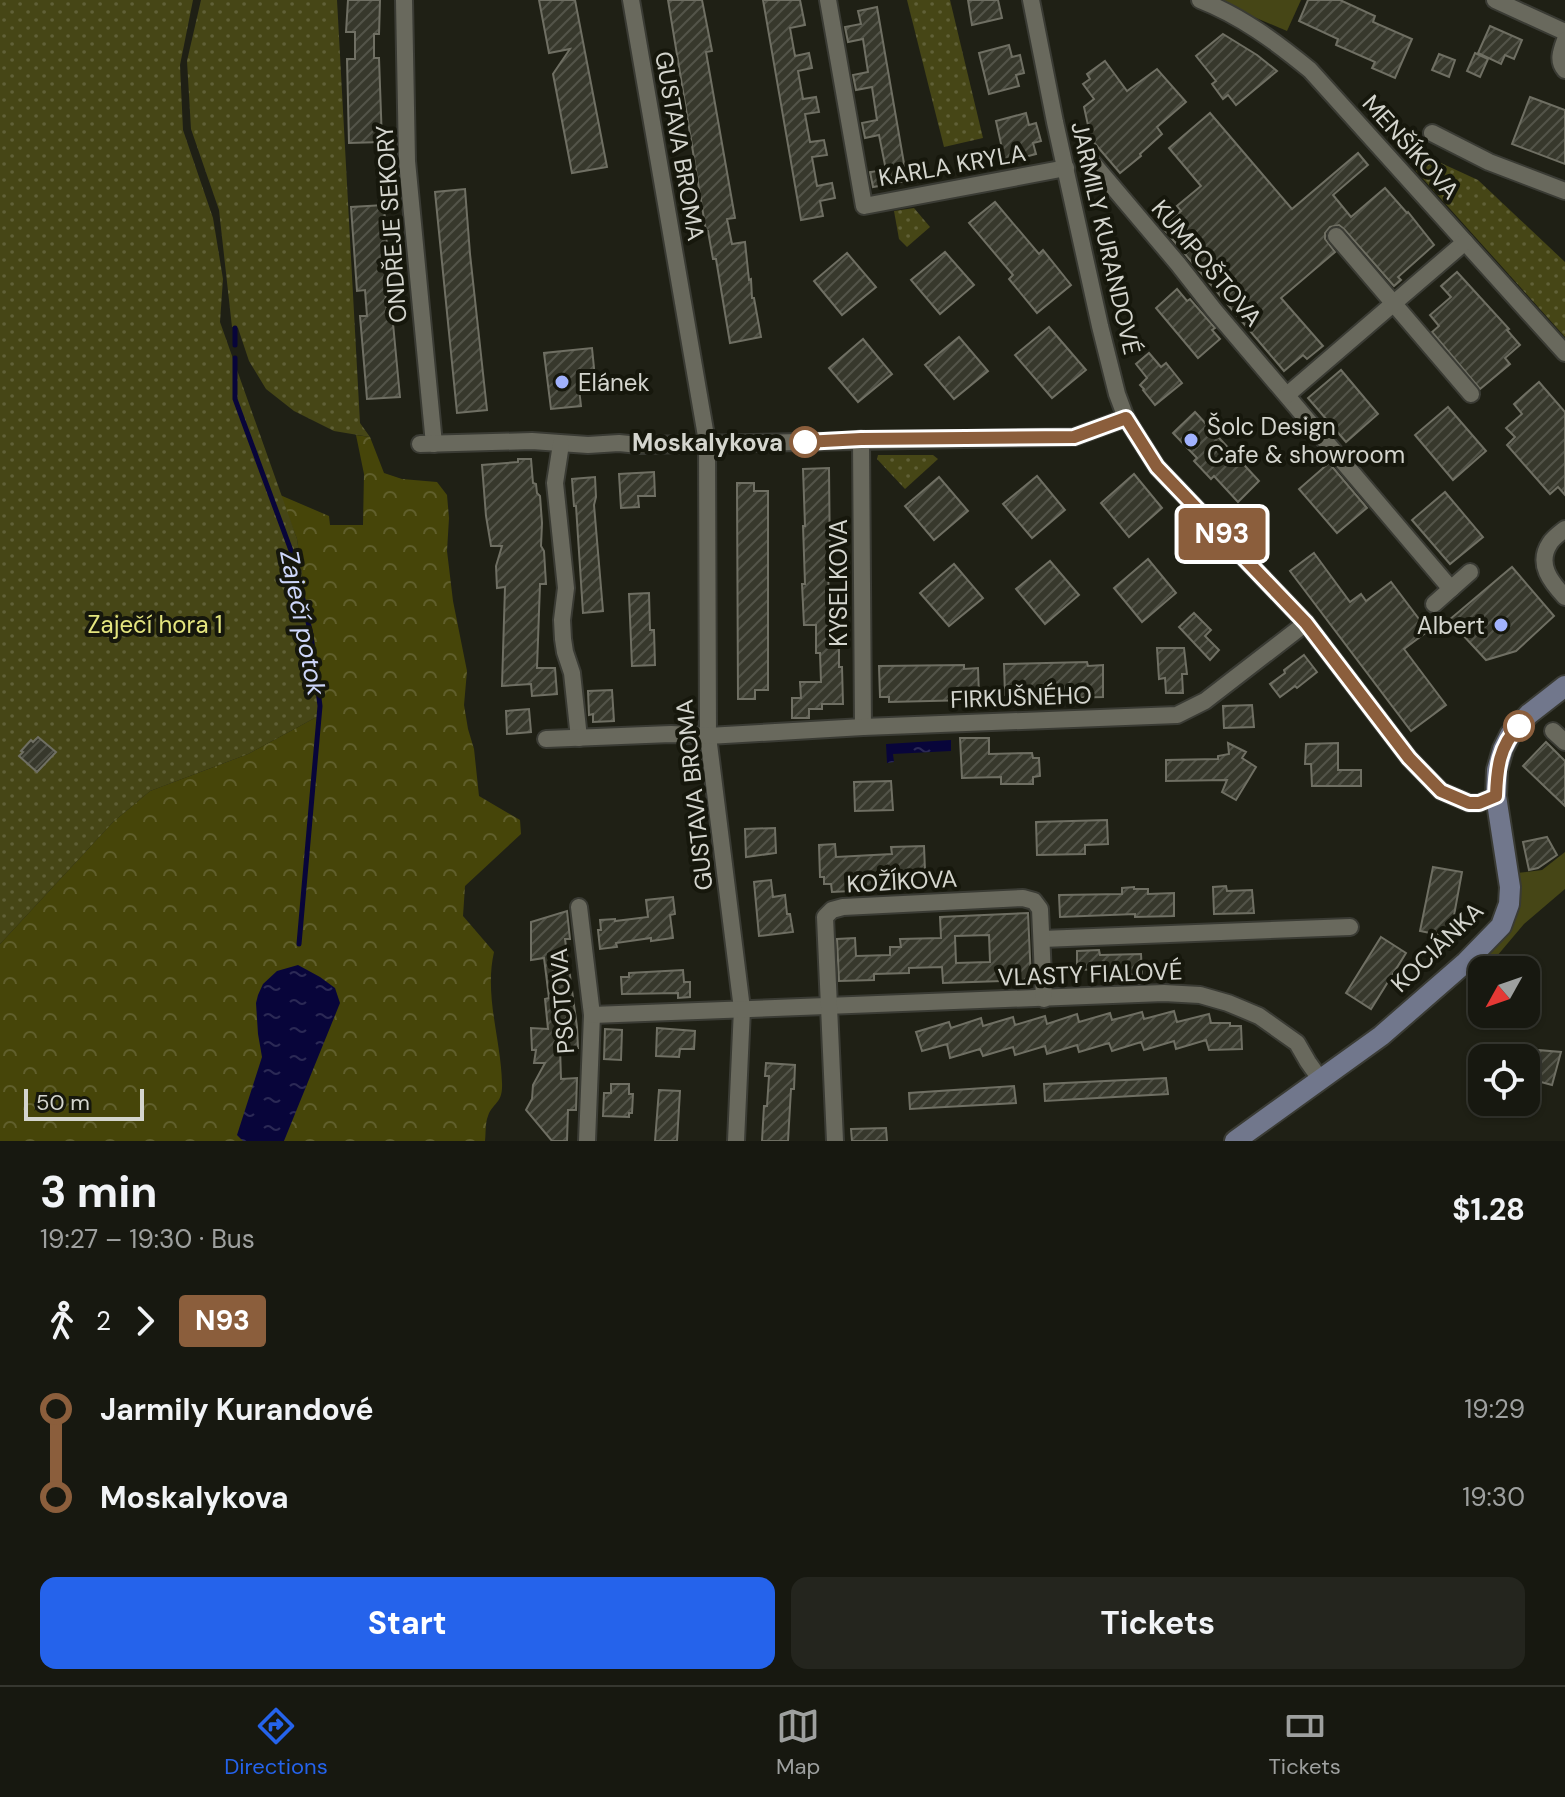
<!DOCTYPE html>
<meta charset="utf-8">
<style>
body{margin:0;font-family:"DM Sans",sans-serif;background:#24251e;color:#f1f3f6;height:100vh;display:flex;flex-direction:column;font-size:30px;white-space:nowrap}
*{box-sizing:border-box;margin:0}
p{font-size:26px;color:#9ea09f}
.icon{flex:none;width:44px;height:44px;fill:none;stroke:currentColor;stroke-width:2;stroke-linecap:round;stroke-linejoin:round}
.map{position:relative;height:1141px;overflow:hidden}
.sheet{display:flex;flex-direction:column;background:#171810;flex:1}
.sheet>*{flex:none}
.badge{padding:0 16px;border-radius:6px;font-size:28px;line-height:52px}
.needle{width:52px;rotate:230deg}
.controls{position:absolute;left:1468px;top:956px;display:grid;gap:16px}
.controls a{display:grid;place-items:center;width:72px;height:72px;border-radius:16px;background:#171810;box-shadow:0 2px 6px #0004,0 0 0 2px #363730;font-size:40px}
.scale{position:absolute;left:24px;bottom:20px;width:120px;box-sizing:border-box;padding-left:8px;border:4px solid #d4d5ce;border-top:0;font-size:22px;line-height:28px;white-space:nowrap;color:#d4d5ce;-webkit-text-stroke:6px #16170c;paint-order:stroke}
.map>.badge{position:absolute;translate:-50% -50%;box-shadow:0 0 0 4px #fff}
.legs{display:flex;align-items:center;gap:12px;height:88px;padding:0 40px;font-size:26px}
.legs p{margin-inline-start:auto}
.overview{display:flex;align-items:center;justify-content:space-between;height:136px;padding:0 40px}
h1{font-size:44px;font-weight:700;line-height:60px}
.cta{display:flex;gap:16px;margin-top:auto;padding:16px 40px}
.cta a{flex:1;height:92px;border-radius:16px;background:#2563eb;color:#fff;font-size:32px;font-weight:700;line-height:92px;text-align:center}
.cta a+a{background:#24251e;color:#f1f3f6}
ul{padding:0 40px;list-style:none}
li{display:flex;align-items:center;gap:28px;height:88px;font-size:30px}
li i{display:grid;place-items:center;width:12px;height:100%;margin:0 10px;background:currentColor}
li i::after{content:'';width:20px;height:20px;margin:-10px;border:6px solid;border-radius:50%;background:#171810}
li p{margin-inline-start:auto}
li:first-child i{background:linear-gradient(#0000 50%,currentColor 0)}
li:last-child i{background:linear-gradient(currentColor 50%,#0000 0)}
.tabs{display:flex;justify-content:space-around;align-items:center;height:112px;border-top:2px solid #363730;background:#171810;font-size:22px;color:#9ea09f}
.tabs a{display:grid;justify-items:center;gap:4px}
.tabs .active{color:#2563eb}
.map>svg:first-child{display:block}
.grass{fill:#464616}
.forest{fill:url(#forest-crowns)}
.park{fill:url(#park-dots)}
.water{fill:url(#water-ripples)}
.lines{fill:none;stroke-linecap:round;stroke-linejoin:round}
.stream{stroke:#08053a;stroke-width:5}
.building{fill:url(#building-hatch);stroke:#6f6f63;stroke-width:2;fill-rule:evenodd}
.street-casing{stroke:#3a3b34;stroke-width:20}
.secondary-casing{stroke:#3a3b34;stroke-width:24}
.street{stroke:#69695d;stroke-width:16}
.secondary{stroke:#71778c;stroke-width:20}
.line-1-casing{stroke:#fff;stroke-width:18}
.line-1{stroke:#8b5e3c;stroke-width:12}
.poi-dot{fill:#a1b2fd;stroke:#16170c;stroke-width:3}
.stop-1-dot{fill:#fff;stroke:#8b5e3c;stroke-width:4}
.labels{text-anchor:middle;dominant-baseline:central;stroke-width:8;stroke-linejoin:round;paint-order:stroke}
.street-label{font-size:24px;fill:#d4d5ce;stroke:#16170c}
.poi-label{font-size:24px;fill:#d4d5ce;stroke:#16170c;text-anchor:start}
.stop-label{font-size:24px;font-weight:bold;fill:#d4d5ce;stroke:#16170c;text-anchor:end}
.park-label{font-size:24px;fill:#e4e57f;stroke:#16170c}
.water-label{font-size:26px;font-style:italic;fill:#cdd6fa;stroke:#16170c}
</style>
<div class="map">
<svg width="1565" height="1141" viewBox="0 0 1565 1141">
<defs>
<pattern id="forest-crowns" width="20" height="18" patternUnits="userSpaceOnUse" patternTransform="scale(2)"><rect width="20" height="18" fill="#464509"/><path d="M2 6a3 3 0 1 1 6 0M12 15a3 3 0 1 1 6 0" fill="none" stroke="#605f2c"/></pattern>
<pattern id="park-dots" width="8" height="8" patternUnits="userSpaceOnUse" patternTransform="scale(2)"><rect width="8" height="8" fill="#464616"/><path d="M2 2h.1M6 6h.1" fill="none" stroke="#606037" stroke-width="1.8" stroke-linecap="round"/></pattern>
<pattern id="water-ripples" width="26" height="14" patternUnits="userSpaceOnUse" patternTransform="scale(2)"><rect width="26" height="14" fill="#08053a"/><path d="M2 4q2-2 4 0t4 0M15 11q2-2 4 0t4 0" fill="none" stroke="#2b2955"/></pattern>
<pattern id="building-hatch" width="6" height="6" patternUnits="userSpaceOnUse" patternTransform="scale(2)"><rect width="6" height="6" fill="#37382c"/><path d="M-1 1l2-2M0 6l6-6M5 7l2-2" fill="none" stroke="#535449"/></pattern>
</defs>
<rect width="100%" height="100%" fill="#1f2015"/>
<!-- grass -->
<g class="grass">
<polygon points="1214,0 1301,0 1287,31"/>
<polygon points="1565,852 1565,889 1524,924 1497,956 1477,972 1470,965 1517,873 1542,870"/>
</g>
<!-- forest -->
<path class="forest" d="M 356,435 L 370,437 L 384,473 L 402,479 L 437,482 L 447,495 L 449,518 L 447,551 L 453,601 L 467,671 L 464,705 L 468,729 L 474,749 L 479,796 L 520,820 L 521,834 L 465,886 L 463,916 L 494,952 C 484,996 501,1039 502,1083 C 503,1104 493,1102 488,1116 C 485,1123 486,1133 485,1141 L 0,1141 L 0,944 L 113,822 L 150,791 L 248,754 L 322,714 L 297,539 L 280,495 L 329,516 L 330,525 L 363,525 L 364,474 Z"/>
<!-- park -->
<g class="park">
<polygon points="0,0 193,0 180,65 183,130 213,218 223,279 220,322 297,539 322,714 248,754 150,791 113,822 0,944"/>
<polygon points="201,0 337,0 360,423 370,437 334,431 294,411 266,389 249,361 238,328 232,327 219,210 191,129 187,61"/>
<polygon points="907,0 950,0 983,138 944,147"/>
<polygon points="1430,158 1478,180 1565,262 1565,337 1416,171"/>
<polygon points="914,208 930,227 907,247 899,239 894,211"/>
<polygon points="878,455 933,455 938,459 905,489 877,459"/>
</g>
<!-- water -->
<g class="water">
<polygon points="951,740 951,751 893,754 894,762 887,763 886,744"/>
<polygon points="298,965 320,977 335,988 340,1003 284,1141 243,1141 237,1135 262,1057 258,1034 256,1003 258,995 263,984 277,971"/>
</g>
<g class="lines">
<!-- stream -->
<g class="stream">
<polyline points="235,328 235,345"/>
<polyline points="235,358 235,399 293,556 311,635 320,706 299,944"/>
</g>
</g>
<!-- building -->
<g class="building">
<polygon points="348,0 380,0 379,34 374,34 374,58 379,58 382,142 349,143 347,59 355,59 355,32 346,32"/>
<polygon points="539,0 575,0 607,167 572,173 553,74 570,49 549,53"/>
<polygon points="668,0 702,0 712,51 706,52 735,218 727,219 732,244 745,242 749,280 751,279 752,298 754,298 761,337 730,343 716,259 713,259 708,231 706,231"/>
<polygon points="763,0 800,0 805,25 790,28 795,56 809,53 812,68 798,71 803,99 816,97 819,112 805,114 810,142 824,140 827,155 812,157 817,186 832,183 835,198 820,201 823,216 801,220"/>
<polygon points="968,0 998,0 1002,18 972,25"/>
<polygon points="1308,0 1340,0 1375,16 1373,22 1412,39 1395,78 1372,68 1375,62 1336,45 1338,39 1299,21"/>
<polygon points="877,7 907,181 873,187 870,172 886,170 879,135 865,138 862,123 877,120 872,87 856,90 853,75 868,72 863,39 848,42 845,27 861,24 858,11"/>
<polygon points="1490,26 1522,40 1514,59 1505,55 1501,64 1478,53"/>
<polygon points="1223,34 1257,55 1277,71 1236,105 1228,95 1223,99 1212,84 1216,81 1196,56"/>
<polygon points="1009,45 1012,57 1020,55 1024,73 1016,75 1019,86 989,94 979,53"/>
<polygon points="1475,53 1488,59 1480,77 1467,71"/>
<polygon points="1439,54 1455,60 1449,77 1432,70"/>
<polygon points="1105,61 1127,91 1157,69 1186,102 1157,127 1162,134 1140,154 1141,156 1120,173 1091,139 1084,107 1094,99 1083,84 1090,79 1087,74"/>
<polygon points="1530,97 1565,110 1565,164 1512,144"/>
<polygon points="1026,113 1029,125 1036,123 1041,141 1033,143 1036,154 1005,162 996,121"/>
<polygon points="1210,113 1292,209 1358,153 1368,165 1333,195 1351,217 1385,188 1407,213 1408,212 1434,245 1398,277 1401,280 1394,286 1344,229 1339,225 1330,227 1325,233 1325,239 1335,252 1281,298 1323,346 1307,359 1303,355 1284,371 1162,227 1181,211 1177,206 1201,186 1169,148"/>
<polygon points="465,189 470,254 487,410 457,413 435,192"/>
<polygon points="995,202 1039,254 1043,250 1071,285 1037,313 1009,279 1013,275 969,223"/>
<polygon points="384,205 390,288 385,288 387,313 392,313 400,397 367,399 360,316 367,316 365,290 357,291 351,207"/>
<polygon points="945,252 974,285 940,314 911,280"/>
<polygon points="847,253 876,287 842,315 814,281"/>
<polygon points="1457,272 1509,329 1507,330 1520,345 1505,358 1510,364 1480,389 1432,332 1439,326 1430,315 1451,297 1441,286"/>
<polygon points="1177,289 1187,301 1190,299 1215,328 1212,330 1220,339 1198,358 1156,308"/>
<polygon points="1049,327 1086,370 1052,398 1015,355"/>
<polygon points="959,337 988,371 954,399 925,365"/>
<polygon points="863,339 892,374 858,402 829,368"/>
<polygon points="592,348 595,378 578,380 581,406 551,409 544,353"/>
<polygon points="1149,353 1161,367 1166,363 1182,383 1155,405 1143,390 1144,389 1140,385 1147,378 1136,364"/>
<polygon points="1341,370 1378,414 1346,442 1308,398"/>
<polygon points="1539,382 1565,412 1565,495 1558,487 1550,494 1507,445 1515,437 1506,428 1522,414 1514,404"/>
<polygon points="1448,407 1486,451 1453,480 1415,435"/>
<polygon points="1195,412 1259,481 1238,502 1214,476 1211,479 1194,461 1197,458 1173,433"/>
<polygon points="518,459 531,459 533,483 536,484 537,493 540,496 542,523 541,546 544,551 546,584 540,584 537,668 555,668 557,694 532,696 531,684 502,686 505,587 497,588 496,566 502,546 491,546 486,516 482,465 518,462"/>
<polygon points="1329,463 1367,508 1337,533 1299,489"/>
<polygon points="829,468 830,567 828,567 830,639 839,639 839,667 842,667 843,704 822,704 822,709 809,709 809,718 792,718 792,698 801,698 800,682 821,682 820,653 816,653 816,625 804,625 802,584 805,584 803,526 805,526 803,469"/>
<polygon points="654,472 655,496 638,496 639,507 621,508 619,474"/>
<polygon points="1134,474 1162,508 1129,537 1101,503"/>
<polygon points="1037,476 1065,510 1032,538 1003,504"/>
<polygon points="595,477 596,497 594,505 603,611 583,613 576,506 574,506 572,479"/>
<polygon points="939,477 968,511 934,540 905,506"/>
<polygon points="737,483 754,483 754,491 768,491 768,690 755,690 755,699 738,699"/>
<polygon points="1445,492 1483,537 1450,564 1412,520"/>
<polygon points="1314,553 1350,602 1361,594 1366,601 1391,582 1428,631 1404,649 1446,705 1411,731 1290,571"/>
<polygon points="1148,559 1176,593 1142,622 1114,588"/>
<polygon points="1050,561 1079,595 1045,624 1016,589"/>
<polygon points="954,564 983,598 949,626 920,593"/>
<polygon points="1512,567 1554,616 1516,651 1486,660 1449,620"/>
<polygon points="649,593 650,630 654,630 655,665 632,666 629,594"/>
<polygon points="1194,613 1211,630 1205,636 1219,650 1210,660 1179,627"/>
<polygon points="1157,648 1184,648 1187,674 1182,674 1183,693 1166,693 1165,678 1159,679"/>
<polygon points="1304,655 1317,672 1297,688 1295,686 1280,697 1270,684 1285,673 1284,670"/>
<polygon points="1087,662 1088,666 1103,665 1103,697 1014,699 1014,694 1005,695 1004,664"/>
<polygon points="964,665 964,669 978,668 979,695 971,696 971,700 889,702 889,697 880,697 879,666"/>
<polygon points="612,690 614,721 593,722 593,714 589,715 588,691"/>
<polygon points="1252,705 1254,727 1224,728 1223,706"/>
<polygon points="529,709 531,732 507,734 506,711"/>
<polygon points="38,737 56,752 37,772 19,756 23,752 21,751 31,740 33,742"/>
<polygon points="960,738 989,738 989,754 1032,753 1033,758 1039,758 1040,776 1033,777 1033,784 1001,784 1001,777 962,778"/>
<polygon points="1546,742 1565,761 1565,806 1523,766"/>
<polygon points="1228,743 1246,752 1242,758 1256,767 1236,800 1222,792 1227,780 1166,781 1166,760 1218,759 1218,756 1229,754"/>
<polygon points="1338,743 1338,770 1361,770 1361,786 1312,786 1311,764 1305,764 1306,744"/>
<polygon points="891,781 893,810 855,811 854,782"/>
<polygon points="1107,820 1108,844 1085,845 1085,854 1037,855 1036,822"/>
<polygon points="775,828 776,853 746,857 745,829"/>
<polygon points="1547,837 1557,855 1538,868 1529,870 1523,842"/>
<polygon points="835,844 836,857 892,854 891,847 924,846 925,870 912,871 913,888 832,892 831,884 824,884 824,877 820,877 819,845"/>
<polygon points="1433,867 1462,872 1450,937 1420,931"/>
<polygon points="771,880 773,897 785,895 787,914 790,914 793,932 759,936 754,882"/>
<polygon points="1226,886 1227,891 1252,890 1254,913 1214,914 1213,887"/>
<polygon points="1134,887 1134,889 1148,889 1148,894 1174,893 1174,916 1135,917 1135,914 1060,917 1059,895 1122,894 1122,888"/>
<polygon points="673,897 675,914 670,915 673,938 651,941 651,938 616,943 617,947 600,949 598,930 601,930 600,920 615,919 615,921 648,917 646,900"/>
<polygon points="567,911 570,939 565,939 577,1027 578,1048 560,1047 561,1079 577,1078 576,1110 568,1110 567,1141 552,1141 526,1110 532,1099 533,1085 545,1063 534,1063 536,1050 532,1050 531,1028 548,1029 545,999 549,998 544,958 531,960 531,922"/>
<path d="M 1028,913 L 1031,980 L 943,983 L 942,967 L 909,968 L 909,973 L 874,974 L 874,980 L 839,981 L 837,939 L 855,938 L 856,956 L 890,955 L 890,947 L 901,947 L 900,939 L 941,938 L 940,917 ZM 989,935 L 990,962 L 956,963 L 955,936 Z"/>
<polygon points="1381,937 1406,953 1371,1009 1346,993"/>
<polygon points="1099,950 1100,955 1141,954 1142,974 1119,975 1119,972 1106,972 1106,969 1077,970 1077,951"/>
<polygon points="683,970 684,982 690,982 690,997 678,998 678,993 622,994 621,977 629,977 629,973"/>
<polygon points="1174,1011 1177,1022 1209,1014 1211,1023 1230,1023 1230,1026 1241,1026 1242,1049 1209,1050 1206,1040 1176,1049 1174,1041 1144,1050 1141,1042 1112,1051 1109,1043 1079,1052 1077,1045 1047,1054 1045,1046 1015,1055 1013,1047 983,1056 980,1049 950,1058 947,1044 922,1051 916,1032 949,1022 951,1028 981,1018 983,1026 1013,1017 1015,1025 1045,1016 1047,1024 1077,1014 1079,1022 1110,1013 1112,1020 1142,1012 1144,1019"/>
<polygon points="657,1028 695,1031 694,1049 680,1049 679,1057 656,1056"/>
<polygon points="605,1029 622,1030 621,1060 604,1059"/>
<polygon points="1526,1049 1561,1052 1552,1085 1526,1078"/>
<polygon points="766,1063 795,1065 794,1089 791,1089 788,1141 762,1141 764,1106 767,1106 769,1076 765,1076"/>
<polygon points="1166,1078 1168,1094 1045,1101 1044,1084"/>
<polygon points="611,1084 629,1084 629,1094 633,1094 632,1113 629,1113 629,1117 603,1116 604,1093 611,1093"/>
<polygon points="1014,1086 1016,1103 910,1109 909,1093"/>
<polygon points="659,1090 680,1091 677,1141 655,1141"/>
<polygon points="886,1128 887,1141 852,1141 851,1129"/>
</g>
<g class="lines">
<defs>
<g id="street">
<polyline points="404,0 407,161 434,444"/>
<polyline points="631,0 707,442 708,736 742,1009 736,1141"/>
<polyline points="828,0 864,206 1066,168"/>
<polyline points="1031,0 1055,122 1100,326 1117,394 1126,418 1157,467 1306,623 1409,758 1441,791 1469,803 1479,803 1496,796"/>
<path d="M 1200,0 C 1241,16 1276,42 1310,70 L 1565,353"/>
<polyline points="1495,0 1565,32"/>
<path d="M 1565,40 C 1561,51 1557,61 1565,70"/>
<polyline points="1432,133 1489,162 1565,191"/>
<polyline points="1091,161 1178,264 1214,310 1451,589"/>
<polyline points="1336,236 1471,394"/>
<polyline points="1287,395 1465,242"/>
<polyline points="861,439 863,727"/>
<polyline points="420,444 532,441 588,445 619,443 639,445 1074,437 1126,418"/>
<polyline points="561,444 555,483 566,588 562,620 563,639 565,652 572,673 579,738"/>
<path d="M 1565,529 C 1560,533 1553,538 1550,543 C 1536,564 1551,582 1565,597"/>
<polyline points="1434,604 1470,572"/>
<polyline points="1553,731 1565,742"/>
<polyline points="546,739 671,734 708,736 863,727 1177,715 1205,701 1306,623"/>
<polyline points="579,907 592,1015 587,1141"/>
<polyline points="1042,939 1350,927"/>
<polyline points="592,1015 1164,993 1200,995 1228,1003 1259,1016 1297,1043 1308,1062 1320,1079"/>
<polyline points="835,1141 825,917 832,910 843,907 1023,898 1034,901 1040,909 1044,999"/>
</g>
<polyline id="secondary" points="1235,1141 1381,1036 1466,962 1501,926 1509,904 1510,887 1496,796 1497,770 1503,749 1510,735 1529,714 1565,686"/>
</defs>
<!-- street casing -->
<use href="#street" class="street-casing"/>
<!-- secondary casing -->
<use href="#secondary" class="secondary-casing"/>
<!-- street -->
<use href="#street" class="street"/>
<!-- secondary -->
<use href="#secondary" class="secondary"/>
</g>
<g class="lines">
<defs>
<path id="line-1" d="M 805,442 L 861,439 L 1074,437 L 1126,418 L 1157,467 L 1306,623 L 1409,758 L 1441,791 L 1469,803 L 1479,803 L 1496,796 C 1497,769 1499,746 1519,726"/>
</defs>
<!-- line-1 casing -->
<use href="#line-1" class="line-1-casing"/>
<!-- line-1 -->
<use href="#line-1" class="line-1"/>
</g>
<!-- markers -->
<g class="poi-dot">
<circle cx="562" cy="382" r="8"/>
<circle cx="1191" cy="440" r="8"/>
<circle cx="1501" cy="625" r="8"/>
</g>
<g class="stop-1-dot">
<circle cx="805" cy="442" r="14"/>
<circle cx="1519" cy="726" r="14"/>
</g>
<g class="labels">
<!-- street labels -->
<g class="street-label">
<text transform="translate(680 146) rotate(80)">GUSTAVA BROMA</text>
<text transform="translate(1411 147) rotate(48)">MENŠÍKOVA</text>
<text transform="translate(952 165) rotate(-10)">KARLA KRYLA</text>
<text transform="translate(391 224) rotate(-94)">ONDŘEJE SEKORY</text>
<text transform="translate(1106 238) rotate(77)">JARMILY KURANDOVÉ</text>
<text transform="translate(1207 263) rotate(50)">KUMPOŠTOVA</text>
<text transform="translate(838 583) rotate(-90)">KYSELKOVA</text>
<text transform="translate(1021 697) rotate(-2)">FIRKUŠNÉHO</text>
<text transform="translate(694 795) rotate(-96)">GUSTAVA BROMA</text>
<text transform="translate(902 881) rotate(-3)">KOŽÍKOVA</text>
<text transform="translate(1437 947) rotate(-44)">KOCIÁNKA</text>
<text transform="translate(1090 974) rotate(-2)">VLASTY FIALOVÉ</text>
<text transform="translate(562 1001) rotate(-94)">PSOTOVA</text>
</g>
<!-- poi labels -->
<g class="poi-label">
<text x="578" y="382">Elánek</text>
<text x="1207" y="426">Šolc Design<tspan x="1207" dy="28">Cafe &amp; showroom</tspan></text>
<text x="1485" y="625" text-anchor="end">Albert</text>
</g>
<!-- stop labels -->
<g class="stop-label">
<text x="783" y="442">Moskalykova</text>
</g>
<!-- park labels -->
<g class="park-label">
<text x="155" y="624">Zaječí hora 1</text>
</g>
<!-- water labels -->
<g class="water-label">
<text transform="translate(303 623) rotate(79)">Zaječí potok</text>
</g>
</g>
</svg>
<div class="controls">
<a><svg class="needle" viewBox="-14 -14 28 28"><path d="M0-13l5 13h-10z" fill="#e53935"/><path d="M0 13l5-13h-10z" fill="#9ea09f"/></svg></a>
<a><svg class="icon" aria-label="locate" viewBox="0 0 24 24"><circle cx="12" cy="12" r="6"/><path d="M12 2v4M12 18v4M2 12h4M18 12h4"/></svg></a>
</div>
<div class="scale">50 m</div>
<b class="badge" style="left:1222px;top:534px;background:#8b5e3c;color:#fff">N93</b>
</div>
<section class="sheet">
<div class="overview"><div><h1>3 min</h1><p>19:27 – 19:30 · Bus</p></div><b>$1.28</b></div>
<div class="legs"><svg class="icon" aria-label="walk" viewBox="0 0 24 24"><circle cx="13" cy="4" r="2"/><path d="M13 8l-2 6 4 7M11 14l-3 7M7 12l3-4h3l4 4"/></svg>2<svg class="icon" aria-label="forward" viewBox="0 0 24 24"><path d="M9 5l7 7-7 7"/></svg><b class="badge" style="background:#8b5e3c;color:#fff">N93</b></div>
<ul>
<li><i style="color:#8b5e3c"></i><b>Jarmily Kurandové</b><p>19:29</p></li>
<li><i style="color:#8b5e3c"></i><b>Moskalykova</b><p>19:30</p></li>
</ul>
<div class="cta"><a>Start</a><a>Tickets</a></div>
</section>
<nav class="tabs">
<a class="active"><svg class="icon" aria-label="directions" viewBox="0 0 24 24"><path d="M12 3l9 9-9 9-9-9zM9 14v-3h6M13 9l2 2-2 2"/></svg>Directions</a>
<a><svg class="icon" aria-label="map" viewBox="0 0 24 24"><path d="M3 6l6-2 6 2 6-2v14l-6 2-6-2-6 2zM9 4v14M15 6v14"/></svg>Map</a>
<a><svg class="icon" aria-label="tickets" viewBox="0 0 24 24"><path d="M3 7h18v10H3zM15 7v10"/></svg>Tickets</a>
</nav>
